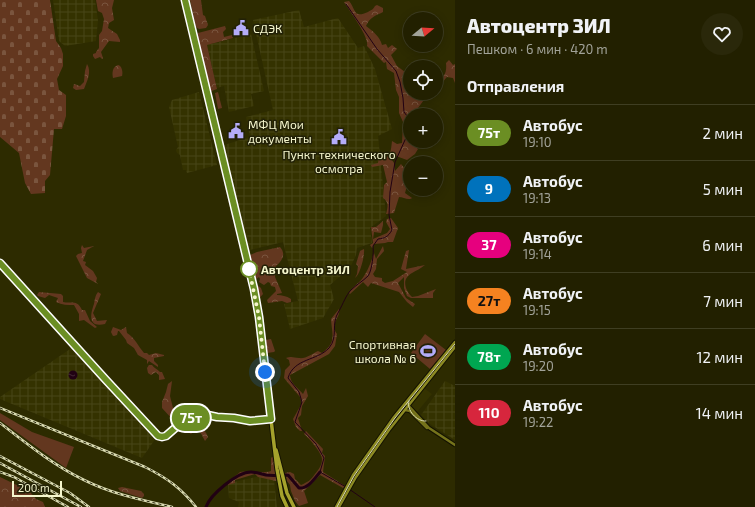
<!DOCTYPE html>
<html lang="ru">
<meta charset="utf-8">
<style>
body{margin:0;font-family:"Exo 2",sans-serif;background:#2a280a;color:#f1f3f6;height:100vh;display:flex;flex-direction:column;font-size:15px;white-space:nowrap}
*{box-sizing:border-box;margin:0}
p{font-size:13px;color:#a2a399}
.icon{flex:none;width:22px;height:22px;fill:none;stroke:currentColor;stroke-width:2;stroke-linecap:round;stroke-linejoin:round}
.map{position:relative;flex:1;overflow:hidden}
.panel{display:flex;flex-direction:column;background:#222000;width:300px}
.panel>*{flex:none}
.badge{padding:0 8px;border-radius:13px;font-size:14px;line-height:26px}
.needle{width:26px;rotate:72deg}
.fabs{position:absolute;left:403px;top:12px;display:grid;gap:8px}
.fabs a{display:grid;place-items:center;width:40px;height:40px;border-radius:50%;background:#222000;box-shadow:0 2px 10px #0003,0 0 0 1px #3f3e22;font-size:20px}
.scale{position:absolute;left:12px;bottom:10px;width:50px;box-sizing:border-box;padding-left:4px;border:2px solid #f5f6cd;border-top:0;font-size:11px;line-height:14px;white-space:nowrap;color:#f5f6cd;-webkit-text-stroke:3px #222107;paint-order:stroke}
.you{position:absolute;width:20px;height:20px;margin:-10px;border:3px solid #fff;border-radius:50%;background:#1a73e8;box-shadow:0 0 0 6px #1a73e833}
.map>.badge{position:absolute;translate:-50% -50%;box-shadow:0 0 0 2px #fff}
h2{padding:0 12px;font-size:15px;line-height:36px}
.round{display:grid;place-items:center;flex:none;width:42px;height:42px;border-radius:21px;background:#2a280a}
.head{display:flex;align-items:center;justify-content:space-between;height:68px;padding:0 12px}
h1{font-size:19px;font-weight:800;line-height:30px}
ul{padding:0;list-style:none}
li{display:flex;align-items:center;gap:12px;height:56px;padding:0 12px;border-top:1px solid #3f3e22}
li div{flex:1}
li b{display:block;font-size:15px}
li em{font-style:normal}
li .badge{min-width:44px;font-weight:700;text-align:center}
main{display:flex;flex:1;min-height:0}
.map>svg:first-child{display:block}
.built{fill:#343200}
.industrial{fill:url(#industrial-grid)}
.grass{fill:#63371f}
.forest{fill:url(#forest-crowns)}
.cemetery{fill:url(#cemetery-stones)}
.water{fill:url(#water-ripples)}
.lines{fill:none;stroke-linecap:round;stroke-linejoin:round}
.stream{stroke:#210113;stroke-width:1}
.river{stroke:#210113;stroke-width:3}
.tertiary-casing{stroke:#141300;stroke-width:4.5}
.secondary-casing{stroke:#141300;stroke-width:4.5}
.primary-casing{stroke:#141300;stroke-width:5.5}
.tertiary{stroke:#75731b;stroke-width:2.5}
.secondary{stroke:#8d8b23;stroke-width:2.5}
.primary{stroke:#a5a22c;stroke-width:3.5}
.tram{stroke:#dadbb2;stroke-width:1}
.rail-casing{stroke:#dadbb2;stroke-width:2.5}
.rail{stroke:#222107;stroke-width:1;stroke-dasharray:3;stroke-linecap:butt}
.line-casing{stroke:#fff;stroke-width:9}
.line{stroke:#6b8e23;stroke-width:6}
.walk{stroke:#f5f6cd;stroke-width:4;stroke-dasharray:0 7.2}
.stop-dot{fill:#fff;stroke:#6b8e23;stroke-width:2}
.labels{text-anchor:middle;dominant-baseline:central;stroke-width:3;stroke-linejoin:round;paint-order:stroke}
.poi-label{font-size:12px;fill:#f5f6cd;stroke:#222107;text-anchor:start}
.stop-label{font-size:12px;font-weight:bold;fill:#f5f6cd;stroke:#222107;text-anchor:start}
</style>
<main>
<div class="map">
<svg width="455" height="507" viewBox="0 0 455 507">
<defs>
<pattern id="industrial-grid" width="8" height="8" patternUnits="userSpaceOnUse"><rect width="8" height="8" fill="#343200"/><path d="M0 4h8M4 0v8" fill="none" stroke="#484618"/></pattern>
<pattern id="forest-crowns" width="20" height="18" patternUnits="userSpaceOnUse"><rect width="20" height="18" fill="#63371f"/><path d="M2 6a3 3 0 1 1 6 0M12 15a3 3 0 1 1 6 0" fill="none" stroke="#7a553e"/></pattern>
<pattern id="cemetery-stones" width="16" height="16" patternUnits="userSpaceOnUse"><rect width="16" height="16" fill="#63371f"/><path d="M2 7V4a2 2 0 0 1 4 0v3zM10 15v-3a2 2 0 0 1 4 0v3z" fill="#7a553e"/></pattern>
<pattern id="water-ripples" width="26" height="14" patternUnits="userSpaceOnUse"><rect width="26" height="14" fill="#210113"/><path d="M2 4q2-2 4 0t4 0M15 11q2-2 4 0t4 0" fill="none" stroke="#422734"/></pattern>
</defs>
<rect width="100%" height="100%" fill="#2d2b00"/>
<!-- built -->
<polygon class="built" points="424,388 432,394 417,412 410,405"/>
<!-- industrial -->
<g class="industrial">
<polygon points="53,0 95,0 98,20 96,41 65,46 59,41"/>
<polygon points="299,10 304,27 338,18 358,48 364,46 375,69 392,129 378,136 386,216 370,228 372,243 357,248 356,255 350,268 330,285 334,299 323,318 290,329 284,304 298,301 283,242 250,250 247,249 223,148 224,145 250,137 246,117 273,110 253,20"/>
<polygon points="251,34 264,91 251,94 254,106 229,112 224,86 217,88 207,45"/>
<polygon points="199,92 217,165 187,173 186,170 183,170 180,155 177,153 176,150 178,147 169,107 172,100"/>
<polygon points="73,347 156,438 142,458 0,399 0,397"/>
<polygon points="445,381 455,386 455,440 430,424 421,415"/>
<polygon points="261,476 274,480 277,507 238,507 239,502 229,498 228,484 238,481"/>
</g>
<!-- grass -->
<g class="grass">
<polygon points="218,92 222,108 218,109 215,93"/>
<polygon points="255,283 261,288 263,294 258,300"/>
<polygon points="425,334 446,350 430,369 411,353"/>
<polygon points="0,413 32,432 74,447 66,468 0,420"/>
</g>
<!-- forest -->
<g class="forest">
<polygon points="96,0 114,0 112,8 114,20 109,23 108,28 117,34 120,40 120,42 109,41 101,52 103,58 102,59 100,57 95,59 93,56 93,54 96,53 96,52 99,48 99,35 102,31 104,19 102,13 98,11"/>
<polygon points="190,0 201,0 203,15 205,16 208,25 206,28 199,29 196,27"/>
<path d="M 349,1 C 356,9 353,19 368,12 C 371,10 373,10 375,6 L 377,5 L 383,8 L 383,12 C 375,16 370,17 366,26 C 373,31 380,37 382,45 L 386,44 L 388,48 L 392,45 L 397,49 L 391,55 L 397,66 L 405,72 L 410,82 L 410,93 L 412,93 L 415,98 L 419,93 L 429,93 L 418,108 L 422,115 L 410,115 L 410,141 L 413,141 L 412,143 L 418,149 L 415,154 L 407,160 L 396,156 L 392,160 L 394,163 L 395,171 L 401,164 L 410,175 L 405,193 L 412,198 C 409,201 403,197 399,197 L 394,213 L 386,214 C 388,207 389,202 383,198 L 384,185 L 387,182 L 383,165 L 372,167 L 371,165 L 378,163 L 379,157 L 382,160 C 391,157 391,150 392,141 L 397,144 L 402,143 L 403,122 L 399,113 L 399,97 L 396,90 L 394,73 L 387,69 L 386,62 L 384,63 L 367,46 C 370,38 349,10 344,2 Z"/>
<polygon points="225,26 226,29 223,32 224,37 232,35 233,38 207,45 217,89 209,92 196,35 198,33"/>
<path d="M 449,60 L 453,65 L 455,64 L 455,83 L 453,78 L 447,77 C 443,81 441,86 436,88 L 436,82 C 445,77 447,72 446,63 Z"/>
<path d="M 87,64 C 92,72 87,81 84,89 L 76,90 L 73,88 L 74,84 L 80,86 L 84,82 L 85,71 Z"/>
<path d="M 118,65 C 122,66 123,72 122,76 L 113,78 C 112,73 112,67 118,65 Z"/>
<polygon points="391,218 398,228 393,242 388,242 385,243 374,244 372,248 370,245 373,243 371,227 376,227 383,221 383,225 381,233 374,232 373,239 387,233 390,229 386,222 387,219"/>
<polygon points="82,245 84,248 94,246 87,250 83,261 86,262 85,265 93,271 97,278 96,282 98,284 87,278 76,256 78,254 82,253 81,248"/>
<path d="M 383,246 L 384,251 L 377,259 L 376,269 L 373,274 L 375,277 L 382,278 L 382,281 L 385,283 L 393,281 L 407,272 L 401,269 L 406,251 L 409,250 L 406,269 L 425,265 C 420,269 417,270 412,273 C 401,279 405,290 412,297 L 418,296 L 436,289 L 433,293 L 433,298 L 411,298 L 407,296 L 404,288 L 404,277 L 398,283 L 406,298 L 415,304 L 413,307 L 407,302 L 399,292 L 371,283 L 368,287 L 363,282 L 350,294 L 349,293 C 352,287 358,284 362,279 C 368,271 371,262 374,253 L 376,259 Z"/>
<path d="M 280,247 C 286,254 283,260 276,266 L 275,277 L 282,293 L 277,294 L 277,295 C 282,295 286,296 291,299 L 291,302 L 287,303 L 282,301 L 268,303 L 267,300 L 276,291 L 275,287 L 271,286 L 270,283 L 268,282 L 264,285 L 259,282 L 260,279 L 259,277 L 255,280 L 253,278 L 255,271 L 257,271 L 258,270 L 256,264 L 252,265 L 249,258 L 250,255 L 257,252 Z"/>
<path d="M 364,249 C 365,255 360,275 355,278 L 357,274 L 358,266 L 356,264 L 360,251 Z"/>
<path d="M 39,292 L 61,294 L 63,296 L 63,302 C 71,304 77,299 82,310 L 85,310 L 90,321 L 97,327 L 95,328 L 84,320 L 79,321 L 79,314 L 74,305 C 68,305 62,305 56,302 L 58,298 L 49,295 L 45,298 L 38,296 L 37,295 Z"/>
<path d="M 98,292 L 101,294 L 93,313 L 97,321 L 107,320 L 105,324 C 88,328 90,315 94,304 C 95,299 95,296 98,292 Z"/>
<path d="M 339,309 C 341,318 329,323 337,334 L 335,346 L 329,354 L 290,375 C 290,383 298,388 303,394 L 306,388 L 308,396 L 302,406 L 301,415 L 298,418 L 302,431 L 300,431 L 296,427 L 293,419 L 302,403 L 300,397 L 284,378 L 285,370 L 290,365 L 289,360 L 286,358 C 293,356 293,358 299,358 C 306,359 312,354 318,351 L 322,353 C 337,342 332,335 331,319 Z"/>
<path d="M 113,327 L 121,330 L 126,327 L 127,333 C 135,338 138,346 144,353 L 147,353 L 149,355 L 156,353 L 164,355 L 164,356 L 154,358 L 154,361 L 158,365 L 158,367 L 149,361 L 147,364 L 147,360 L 138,355 L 134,348 L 127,343 L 126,340 L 119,331 L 118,331 L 117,335 L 113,336 L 111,332 Z"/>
<polygon points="271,339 275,351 274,352 267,353 265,342 266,340"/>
<path d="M 149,365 L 152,365 C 154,368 157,369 160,372 L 162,372 L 165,379 L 159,380 L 159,375 L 156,372 L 151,375 L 148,373 L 147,368 Z"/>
<polygon points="172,381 170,396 173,408 175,409 183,404 184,405 179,410 179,416 183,420 179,423 176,419 173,420 162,408 162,402 166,392 168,384"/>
<path d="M 194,419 L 197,427 C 202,428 206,431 208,437 L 205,441 C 202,436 201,430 195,430 L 191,434 L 180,426 L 183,424 Z"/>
<path d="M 306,431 L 323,449 L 322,453 L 325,456 L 323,472 L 345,486 L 343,488 L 320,475 L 304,491 L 308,503 L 299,506 L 295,501 L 291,491 L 290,485 L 287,481 L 285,473 L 290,472 L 294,474 L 295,479 L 301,485 C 308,482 311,480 315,474 C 319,469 322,465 322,459 C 322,453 309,438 304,434 Z"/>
<path d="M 272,457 L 274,458 L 277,479 L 276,481 L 258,477 L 255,474 L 235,480 L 235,483 L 228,485 L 227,483 C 231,478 236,476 240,472 C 250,471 262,474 271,471 L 271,458 Z"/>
<polygon points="0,477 29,491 36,499 43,502 45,507 0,507"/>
<polygon points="122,487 141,491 144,494 144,496 142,498 120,491 118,488"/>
</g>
<!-- cemetery -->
<polygon class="cemetery" points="0,0 50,0 56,41 61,48 63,54 63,66 57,79 59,90 66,95 66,116 62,129 54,129 50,175 45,181 45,193 31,194 25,183 19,153 0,137"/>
<!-- water -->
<circle class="water" cx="73" cy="375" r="4.5"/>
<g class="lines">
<!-- stream -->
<g class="stream">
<polyline points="346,4 377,49 396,71 400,82 403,98 404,112 410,120"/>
<path d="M 346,487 L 320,472 L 324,458 L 316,444 L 295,422 L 302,402 L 299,392 L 288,378 C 294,358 317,361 329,348 C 339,336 330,325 339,311 C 343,304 346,295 351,290 C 356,285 363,281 368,276 C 372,271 374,252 373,246 L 378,239 C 385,238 388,237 392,230 L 389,215 L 390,192 L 395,162 L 410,129"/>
<polyline points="349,489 375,507"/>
</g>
<!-- river -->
<path class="river" d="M 206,507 C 210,495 237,472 251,472 C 256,472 261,474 266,475 C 273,476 281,475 288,475 L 299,488 C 308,489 315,478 320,472"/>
<defs>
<g id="tertiary">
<polyline points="0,263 108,383 158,436 164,437 181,423 203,414 217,417 234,418 250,421 271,419"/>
<polyline points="406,403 429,428 455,445"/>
<polyline points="405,410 410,411 427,428"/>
</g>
<g id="secondary">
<polyline points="336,507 353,475 394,417 455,342"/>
<polyline points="339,507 356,477 389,430 455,347"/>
</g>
<g id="primary">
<polyline points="185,0 254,289 259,321 277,469 282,496 287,507"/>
<polyline points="276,450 287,493 294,507"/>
</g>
</defs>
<!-- tertiary casing -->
<use href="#tertiary" class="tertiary-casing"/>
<!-- secondary casing -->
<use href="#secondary" class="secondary-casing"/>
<!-- primary casing -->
<use href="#primary" class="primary-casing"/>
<!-- tertiary -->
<use href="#tertiary" class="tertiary"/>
<!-- secondary -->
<use href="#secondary" class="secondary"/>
<!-- primary -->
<use href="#primary" class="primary"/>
<!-- tram -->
<g class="tram">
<path d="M 409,401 C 406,410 417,422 426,421"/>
<polyline points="337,507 354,476 395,418 455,344"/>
</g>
<defs>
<g id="rail">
<path d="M 0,408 L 145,467 C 167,478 181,488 196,507"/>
<path d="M 0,423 C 27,444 53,465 84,480 C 112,494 142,500 172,507"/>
<polyline points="0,456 70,493 89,507"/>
<polyline points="0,463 81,507"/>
<polyline points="0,472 14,477 68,507"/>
</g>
</defs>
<!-- rail casing -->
<use href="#rail" class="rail-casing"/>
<!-- rail -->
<use href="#rail" class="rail"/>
</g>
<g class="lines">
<defs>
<polyline id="line" points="0,263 106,380 158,436 162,437 166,436 182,422 203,414 217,417 234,418 250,421 271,419 259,317 254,289 185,0"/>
</defs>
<!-- line casing -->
<use href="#line" class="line-casing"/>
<!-- line -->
<use href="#line" class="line"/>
<!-- walk -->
<polyline class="walk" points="249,269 259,317 265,372"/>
</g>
<!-- icons -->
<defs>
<symbol id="civic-bare" viewBox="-9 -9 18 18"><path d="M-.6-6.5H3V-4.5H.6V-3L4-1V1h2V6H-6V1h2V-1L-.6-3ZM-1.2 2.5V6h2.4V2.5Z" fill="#b4acf9" stroke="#222107" stroke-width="2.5" paint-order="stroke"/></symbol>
<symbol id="stadium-bare" viewBox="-9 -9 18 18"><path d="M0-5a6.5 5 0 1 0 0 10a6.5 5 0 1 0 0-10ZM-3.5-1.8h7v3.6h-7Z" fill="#b4acf9" stroke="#222107" stroke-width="2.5" paint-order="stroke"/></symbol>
</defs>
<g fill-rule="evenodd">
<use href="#civic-bare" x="230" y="17" width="22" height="22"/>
<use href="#civic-bare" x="225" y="120" width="22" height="22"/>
<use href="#civic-bare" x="328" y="126" width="22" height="22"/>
<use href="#stadium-bare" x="417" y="340" width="22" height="22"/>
</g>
<!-- markers -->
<circle class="stop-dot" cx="249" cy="269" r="8"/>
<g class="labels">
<!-- poi labels -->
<g class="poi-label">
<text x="253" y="28">СДЭК</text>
<text x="248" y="124">МФЦ Мои<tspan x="248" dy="14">документы</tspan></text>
<text x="339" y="154" text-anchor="middle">Пункт технического<tspan x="339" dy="14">осмотра</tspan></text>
<text x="416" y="344" text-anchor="end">Спортивная<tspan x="416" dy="14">школа № 6</tspan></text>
</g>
<!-- stop labels -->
<g class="stop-label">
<text x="261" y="269">Автоцентр ЗИЛ</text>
</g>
</g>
</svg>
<div class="fabs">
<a><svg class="needle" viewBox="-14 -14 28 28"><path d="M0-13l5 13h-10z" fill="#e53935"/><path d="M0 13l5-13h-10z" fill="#a2a399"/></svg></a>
<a><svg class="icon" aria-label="locate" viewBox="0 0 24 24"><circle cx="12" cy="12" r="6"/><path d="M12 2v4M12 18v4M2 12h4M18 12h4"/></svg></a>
<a>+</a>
<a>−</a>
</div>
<div class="scale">200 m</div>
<div class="you" style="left:265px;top:372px"></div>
<b class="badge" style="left:191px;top:418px;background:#6b8e23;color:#fff">75т</b>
</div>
<section class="panel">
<div class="head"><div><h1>Автоцентр ЗИЛ</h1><p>Пешком · 6 мин · 420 m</p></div><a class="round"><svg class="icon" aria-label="heart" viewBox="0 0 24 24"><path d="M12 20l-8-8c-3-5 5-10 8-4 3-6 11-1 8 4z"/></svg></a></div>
<h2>Отправления</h2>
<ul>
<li><span class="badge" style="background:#6b8e23;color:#fff">75т</span><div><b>Автобус</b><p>19:10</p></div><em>2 мин</em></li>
<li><span class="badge" style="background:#0072bc;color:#fff">9</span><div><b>Автобус</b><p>19:13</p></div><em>5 мин</em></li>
<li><span class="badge" style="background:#e6007e;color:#fff">37</span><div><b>Автобус</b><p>19:14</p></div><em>6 мин</em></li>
<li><span class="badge" style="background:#f58220;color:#111">27т</span><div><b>Автобус</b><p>19:15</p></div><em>7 мин</em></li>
<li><span class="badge" style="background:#00a651;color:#fff">78т</span><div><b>Автобус</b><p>19:20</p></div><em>12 мин</em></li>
<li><span class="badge" style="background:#d7263d;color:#fff">110</span><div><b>Автобус</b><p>19:22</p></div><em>14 мин</em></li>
</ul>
</section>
</main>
